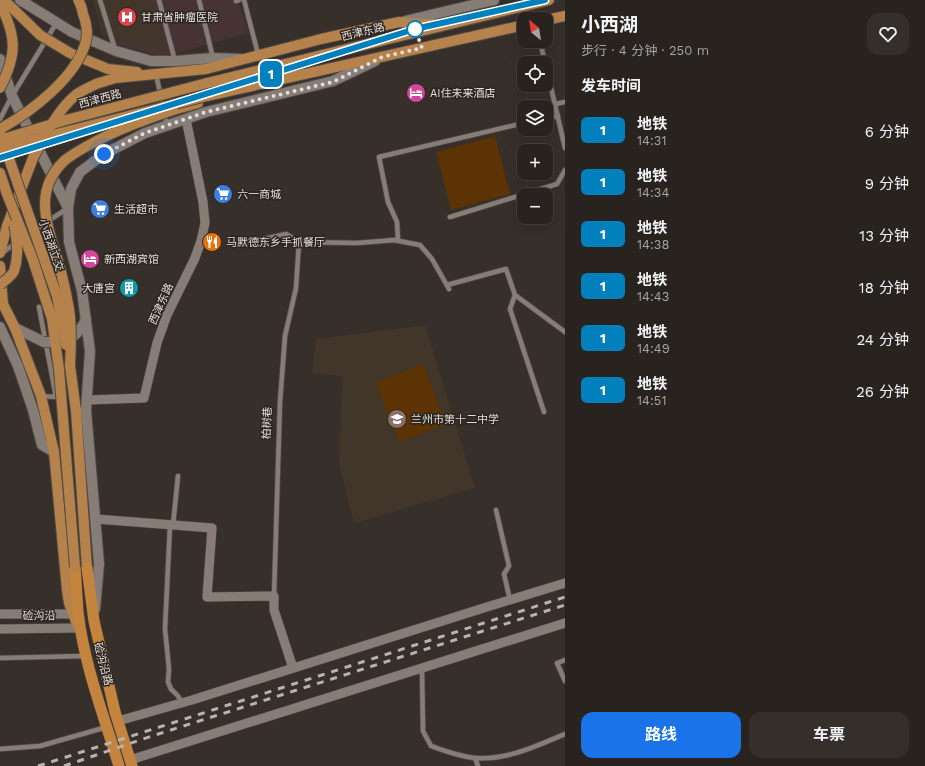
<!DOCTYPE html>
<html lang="zh">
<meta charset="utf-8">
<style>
body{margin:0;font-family:"Work Sans","Noto Sans SC",sans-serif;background:#352f2c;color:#f1f3f6;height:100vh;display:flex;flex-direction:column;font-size:15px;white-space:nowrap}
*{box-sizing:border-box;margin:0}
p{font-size:13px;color:#a5a4a4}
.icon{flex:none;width:22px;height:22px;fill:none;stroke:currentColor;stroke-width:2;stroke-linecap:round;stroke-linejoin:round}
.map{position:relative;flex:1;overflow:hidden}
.sheet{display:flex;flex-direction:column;background:#29231f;width:360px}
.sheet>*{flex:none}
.badge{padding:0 8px;border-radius:6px;font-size:14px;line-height:26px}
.needle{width:26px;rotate:330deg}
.fabs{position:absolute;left:517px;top:12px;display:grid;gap:8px}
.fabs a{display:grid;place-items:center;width:36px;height:36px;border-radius:8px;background:#29231f;box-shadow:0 4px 16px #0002,0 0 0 1px #45403d;font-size:20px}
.you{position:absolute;width:20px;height:20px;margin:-10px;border:3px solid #fff;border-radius:50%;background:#1a73e8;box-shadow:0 0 0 6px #1a73e833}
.map>.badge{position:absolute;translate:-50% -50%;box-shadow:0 0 0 2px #fff}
h2{padding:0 16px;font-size:15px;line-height:36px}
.round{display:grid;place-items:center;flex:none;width:42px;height:42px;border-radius:12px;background:#352f2c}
.headline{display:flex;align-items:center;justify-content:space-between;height:68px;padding:0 16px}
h1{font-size:19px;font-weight:700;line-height:30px}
.primary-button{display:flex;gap:8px;margin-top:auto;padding:8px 16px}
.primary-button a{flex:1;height:46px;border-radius:12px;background:#1a73e8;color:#fff;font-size:16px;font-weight:700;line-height:46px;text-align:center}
.primary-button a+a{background:#352f2c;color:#f1f3f6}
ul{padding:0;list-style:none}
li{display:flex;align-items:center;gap:12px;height:52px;padding:0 16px}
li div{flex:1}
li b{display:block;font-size:15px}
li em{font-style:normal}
li .badge{min-width:44px;font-weight:700;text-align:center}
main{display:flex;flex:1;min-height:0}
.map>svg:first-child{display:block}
.commercial{fill:#473234}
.built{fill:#42352a}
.green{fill:#5b3304}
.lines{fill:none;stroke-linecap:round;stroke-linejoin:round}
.service-casing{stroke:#514a46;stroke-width:6}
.minor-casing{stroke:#514a46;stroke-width:10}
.tertiary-casing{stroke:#514a46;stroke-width:12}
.primary-casing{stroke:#514a46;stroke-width:12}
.trunk-casing{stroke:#514a46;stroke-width:12}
.service{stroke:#867d76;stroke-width:4.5}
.minor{stroke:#867d76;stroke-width:9}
.tertiary{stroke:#867d76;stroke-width:10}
.primary{stroke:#b5824c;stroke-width:10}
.trunk{stroke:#c4843e;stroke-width:11}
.rail{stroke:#b8b3ae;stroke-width:3;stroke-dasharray:7 7;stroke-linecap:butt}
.tertiary-bridge-casing{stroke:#514a46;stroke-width:12;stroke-linecap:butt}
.primary-bridge-casing{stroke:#514a46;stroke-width:12;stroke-linecap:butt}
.tertiary-bridge{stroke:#867d76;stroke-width:10}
.primary-bridge{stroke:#b5824c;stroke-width:10}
.line-casing{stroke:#fff;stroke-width:9}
.line{stroke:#0080bc;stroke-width:6}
.walk{stroke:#e2ddd9;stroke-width:4;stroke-dasharray:0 7.2}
.stop-dot{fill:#fff;stroke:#0080bc;stroke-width:2}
.labels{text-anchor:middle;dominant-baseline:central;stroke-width:3;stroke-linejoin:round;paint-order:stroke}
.poi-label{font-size:11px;fill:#e2ddd9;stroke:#2d251f;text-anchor:start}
.street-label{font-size:11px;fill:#e2ddd9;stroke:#2d251f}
</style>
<main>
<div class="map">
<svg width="565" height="766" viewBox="0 0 565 766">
<rect width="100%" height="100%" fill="#372f29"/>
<!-- commercial -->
<polygon class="commercial" points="95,0 238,0 249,33 162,57 113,43"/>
<!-- built -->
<g class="built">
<polygon points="93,0 151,0 166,52 102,35"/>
<polygon points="425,325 475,488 354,523 339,463 342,376 312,373 316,339"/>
</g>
<!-- green -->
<g class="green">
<polygon points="495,136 510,194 451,210 436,152"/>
<polygon points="423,364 446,424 399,442 375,383"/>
</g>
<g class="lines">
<defs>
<g id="service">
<polyline points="100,0 115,49"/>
<polyline points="159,0 175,61"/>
<polyline points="199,0 213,58"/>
<polyline points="236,0 236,1 239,0"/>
<polyline points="244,0 258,54"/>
<polyline points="540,41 545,63"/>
<polyline points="546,66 565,148"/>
<polyline points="156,74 167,125"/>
<polyline points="555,104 565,102"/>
<polyline points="546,118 558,116"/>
<polyline points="0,119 12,96 57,22"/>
<polyline points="450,217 557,184 565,170"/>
<polyline points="24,237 68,208"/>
<polyline points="398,241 397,222 388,202 379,157 524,123"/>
<polyline points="299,242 357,243 394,240 420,245 432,259 449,289"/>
<polyline points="237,245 286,234 299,242 296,288 285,336 280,402 274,596"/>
<polyline points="5,251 17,242"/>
<polyline points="447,285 506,269 515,295 565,332"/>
<polyline points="515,295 510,309 544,412"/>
<polyline points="39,307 56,397 41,396"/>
<polyline points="496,510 509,566 504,574 510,600"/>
<polyline points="170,525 165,629 169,669 168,682 171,689 178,696 182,703"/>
<polyline points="173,525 178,476"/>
<polyline points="0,658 85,656"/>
<polyline points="565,660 557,663 565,681"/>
<path d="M 422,669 L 423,731 L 431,746 C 445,751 461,757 476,758 C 508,760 536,746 565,734"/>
<polyline points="0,749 40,746 107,727"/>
<polyline points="475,758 478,766"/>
</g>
<g id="minor">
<polyline points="87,400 144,398 157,343 167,315 195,258 201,241 205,223 203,202 186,119"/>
<polyline points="96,519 212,528 207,597 274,596 274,610 293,668"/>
<polyline points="0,614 73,614"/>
<polyline points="0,629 78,628"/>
<polyline points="118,721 192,700 490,606 565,583"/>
<polyline points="130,760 565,623"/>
</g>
<g id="tertiary">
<polyline points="20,0 72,32 116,51 151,61 175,61 213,58 241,59"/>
<polyline points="405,21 494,0"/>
<polyline points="0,59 12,96 68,208 69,242 82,291 90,351 86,410 99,564 95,609"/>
<polyline points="68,208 71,189 80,172 104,154 145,133 206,112 333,81 375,61"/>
<polyline points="0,327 18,366 33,410 42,445 54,452"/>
<polyline points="15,328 44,342"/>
<path d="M 65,341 C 76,336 81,330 86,319"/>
</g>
<g id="primary">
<polyline points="546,20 565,16"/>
<polyline points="72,54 108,69 137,72"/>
<polyline points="207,83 549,0"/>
<polyline points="96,84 115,78 206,69 321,39 399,22 442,25"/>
<polyline points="207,96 524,25"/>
<polyline points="173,110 198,103"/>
<polyline points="0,173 7,194"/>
<polyline points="0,253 7,226 33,158"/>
<polyline points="0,266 3,305"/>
<polyline points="0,298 15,328 41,396 54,452 67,590 69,603 77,624"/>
<polyline points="70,366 76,411 87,568"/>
</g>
<g id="trunk">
<path d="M 75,567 C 76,582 77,597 78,612 C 84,665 104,716 119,766"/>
<polyline points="87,568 94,621 115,712 132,766"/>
</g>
</defs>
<!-- service casing -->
<use href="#service" class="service-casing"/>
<!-- minor casing -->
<use href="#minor" class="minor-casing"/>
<!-- tertiary casing -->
<use href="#tertiary" class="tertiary-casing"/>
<!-- primary casing -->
<use href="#primary" class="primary-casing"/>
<!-- trunk casing -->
<use href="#trunk" class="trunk-casing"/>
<!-- service -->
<use href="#service" class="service"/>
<!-- minor -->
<use href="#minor" class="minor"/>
<!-- tertiary -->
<use href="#tertiary" class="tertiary"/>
<!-- primary -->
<use href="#primary" class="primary"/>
<!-- trunk -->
<use href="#trunk" class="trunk"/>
<!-- rail -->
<g class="rail">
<polyline points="38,766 565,597"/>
<polyline points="64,766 152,736 565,605"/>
</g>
<defs>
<polyline id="tertiary-bridge" points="44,342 53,342"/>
<g id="primary-bridge">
<polyline points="4,0 40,35 70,53"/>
<path d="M 0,4 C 17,37 17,55 0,88"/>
<path d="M 0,129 C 31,112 77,77 86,41 C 88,33 86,22 83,14 C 82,9 81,4 78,0"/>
<polyline points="0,133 57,296 66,345"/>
<polyline points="0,140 66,120 207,83"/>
<polyline points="2,153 13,145 207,96"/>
<path d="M 33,158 C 44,137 58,109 77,94 C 83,90 90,87 96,84"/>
<polyline points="7,194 33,260 52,319 59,369 75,567"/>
<path d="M 0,285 C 4,281 12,276 14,271 C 19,257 17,239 14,225"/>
<path d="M 70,366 C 71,347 72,328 69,309 C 66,292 62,274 57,258 C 47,224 33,191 64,161 C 71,155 80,150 89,145 C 116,130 144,120 173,110"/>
</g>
</defs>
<!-- tertiary-bridge casing -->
<use href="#tertiary-bridge" class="tertiary-bridge-casing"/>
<!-- primary-bridge casing -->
<use href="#primary-bridge" class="primary-bridge-casing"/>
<!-- tertiary-bridge -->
<use href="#tertiary-bridge" class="tertiary-bridge"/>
<!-- primary-bridge -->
<use href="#primary-bridge" class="primary-bridge"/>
</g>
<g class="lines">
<defs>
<polyline id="line" points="0,158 415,29 545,0"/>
</defs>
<!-- line casing -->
<use href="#line" class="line-casing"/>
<!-- line -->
<use href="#line" class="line"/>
<!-- walk -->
<polyline class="walk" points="104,154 145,133 206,112 333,82 382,57 422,48 415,29"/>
</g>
<!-- icons -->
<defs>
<symbol id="hospital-disc" viewBox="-11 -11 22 22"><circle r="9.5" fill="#e0444e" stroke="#2d251f"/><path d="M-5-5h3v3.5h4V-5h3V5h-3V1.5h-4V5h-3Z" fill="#fff"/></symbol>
<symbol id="hotel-disc" viewBox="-11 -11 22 22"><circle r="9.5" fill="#d1479c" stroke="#2d251f"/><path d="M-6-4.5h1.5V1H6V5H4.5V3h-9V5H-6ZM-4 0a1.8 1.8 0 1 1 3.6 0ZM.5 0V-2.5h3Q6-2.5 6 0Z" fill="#fff"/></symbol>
<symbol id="supermarket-disc" viewBox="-11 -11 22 22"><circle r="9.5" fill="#3f7fe0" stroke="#2d251f"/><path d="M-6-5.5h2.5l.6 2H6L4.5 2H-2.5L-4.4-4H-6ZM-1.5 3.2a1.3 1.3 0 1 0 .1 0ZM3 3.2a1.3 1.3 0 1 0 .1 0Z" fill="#fff"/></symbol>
<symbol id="restaurant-disc" viewBox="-11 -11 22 22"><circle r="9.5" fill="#e8710a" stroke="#2d251f"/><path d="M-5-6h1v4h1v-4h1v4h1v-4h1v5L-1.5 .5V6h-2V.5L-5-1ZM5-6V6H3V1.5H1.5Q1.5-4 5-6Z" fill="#fff"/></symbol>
<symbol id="building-disc" viewBox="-11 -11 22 22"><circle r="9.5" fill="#0f9aa8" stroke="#2d251f"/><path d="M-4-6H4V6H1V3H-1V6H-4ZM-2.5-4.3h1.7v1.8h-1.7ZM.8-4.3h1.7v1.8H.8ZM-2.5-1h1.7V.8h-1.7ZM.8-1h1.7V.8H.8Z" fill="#fff"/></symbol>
<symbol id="school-disc" viewBox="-11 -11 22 22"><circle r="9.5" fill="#8d6e63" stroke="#2d251f"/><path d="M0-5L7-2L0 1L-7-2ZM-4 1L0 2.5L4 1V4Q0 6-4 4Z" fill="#fff"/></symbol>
</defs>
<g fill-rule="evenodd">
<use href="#hospital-disc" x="116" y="6" width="22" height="22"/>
<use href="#hotel-disc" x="405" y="82" width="22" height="22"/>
<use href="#supermarket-disc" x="212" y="183" width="22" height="22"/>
<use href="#supermarket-disc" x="89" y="198" width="22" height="22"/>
<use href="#restaurant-disc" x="201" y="231" width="22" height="22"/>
<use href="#hotel-disc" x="79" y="248" width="22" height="22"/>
<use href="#building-disc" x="118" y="277" width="22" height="22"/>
<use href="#school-disc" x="386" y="408" width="22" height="22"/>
</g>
<!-- markers -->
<circle class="stop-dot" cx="415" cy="29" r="8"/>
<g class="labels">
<!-- poi labels -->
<g class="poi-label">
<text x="141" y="17">甘肃省肿瘤医院</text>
<text x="430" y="93">AI住未来酒店</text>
<text x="237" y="194">六一商城</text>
<text x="114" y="209">生活超市</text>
<text x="226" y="242">马默德东乡手抓餐厅</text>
<text x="104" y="259">新西湖宾馆</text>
<text x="115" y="288" text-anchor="end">大唐宫</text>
<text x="411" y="419">兰州市第十二中学</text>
</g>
<!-- street labels -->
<g class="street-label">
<text transform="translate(363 32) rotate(-14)">西津东路</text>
<text transform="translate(100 99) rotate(-15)">西津西路</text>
<text transform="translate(51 245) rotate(71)">小西湖立交</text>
<text transform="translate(161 304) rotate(-66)">西津东路</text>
<text transform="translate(267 423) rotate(-88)">柏树巷</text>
<text transform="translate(39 616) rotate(-1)">硷沟沿</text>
<text transform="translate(103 664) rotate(75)">硷沟沿路</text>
</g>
</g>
</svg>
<div class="fabs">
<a><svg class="needle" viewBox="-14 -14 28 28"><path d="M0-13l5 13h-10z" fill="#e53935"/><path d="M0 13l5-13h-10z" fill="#a5a4a4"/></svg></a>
<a><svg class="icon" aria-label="locate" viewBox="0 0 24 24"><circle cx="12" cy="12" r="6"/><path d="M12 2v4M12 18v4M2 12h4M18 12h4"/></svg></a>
<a><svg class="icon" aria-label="layers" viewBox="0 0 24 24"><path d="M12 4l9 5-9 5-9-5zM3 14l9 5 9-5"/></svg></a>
<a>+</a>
<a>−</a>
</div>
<div class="you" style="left:104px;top:154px"></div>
<b class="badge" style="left:271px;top:74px;background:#0080bc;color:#fff">1</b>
</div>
<section class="sheet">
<div class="headline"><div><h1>小西湖</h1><p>步行 · 4 分钟 · 250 m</p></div><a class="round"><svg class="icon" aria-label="heart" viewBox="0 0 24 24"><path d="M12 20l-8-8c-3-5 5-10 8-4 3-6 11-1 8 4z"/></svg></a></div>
<h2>发车时间</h2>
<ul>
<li><span class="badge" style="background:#0080bc;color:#fff">1</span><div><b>地铁</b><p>14:31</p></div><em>6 分钟</em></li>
<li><span class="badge" style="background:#0080bc;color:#fff">1</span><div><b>地铁</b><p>14:34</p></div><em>9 分钟</em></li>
<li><span class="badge" style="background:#0080bc;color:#fff">1</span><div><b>地铁</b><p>14:38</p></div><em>13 分钟</em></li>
<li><span class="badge" style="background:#0080bc;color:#fff">1</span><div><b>地铁</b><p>14:43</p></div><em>18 分钟</em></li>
<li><span class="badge" style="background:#0080bc;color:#fff">1</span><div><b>地铁</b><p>14:49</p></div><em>24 分钟</em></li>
<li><span class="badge" style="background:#0080bc;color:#fff">1</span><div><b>地铁</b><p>14:51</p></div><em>26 分钟</em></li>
</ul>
<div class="primary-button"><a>路线</a><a>车票</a></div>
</section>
</main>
